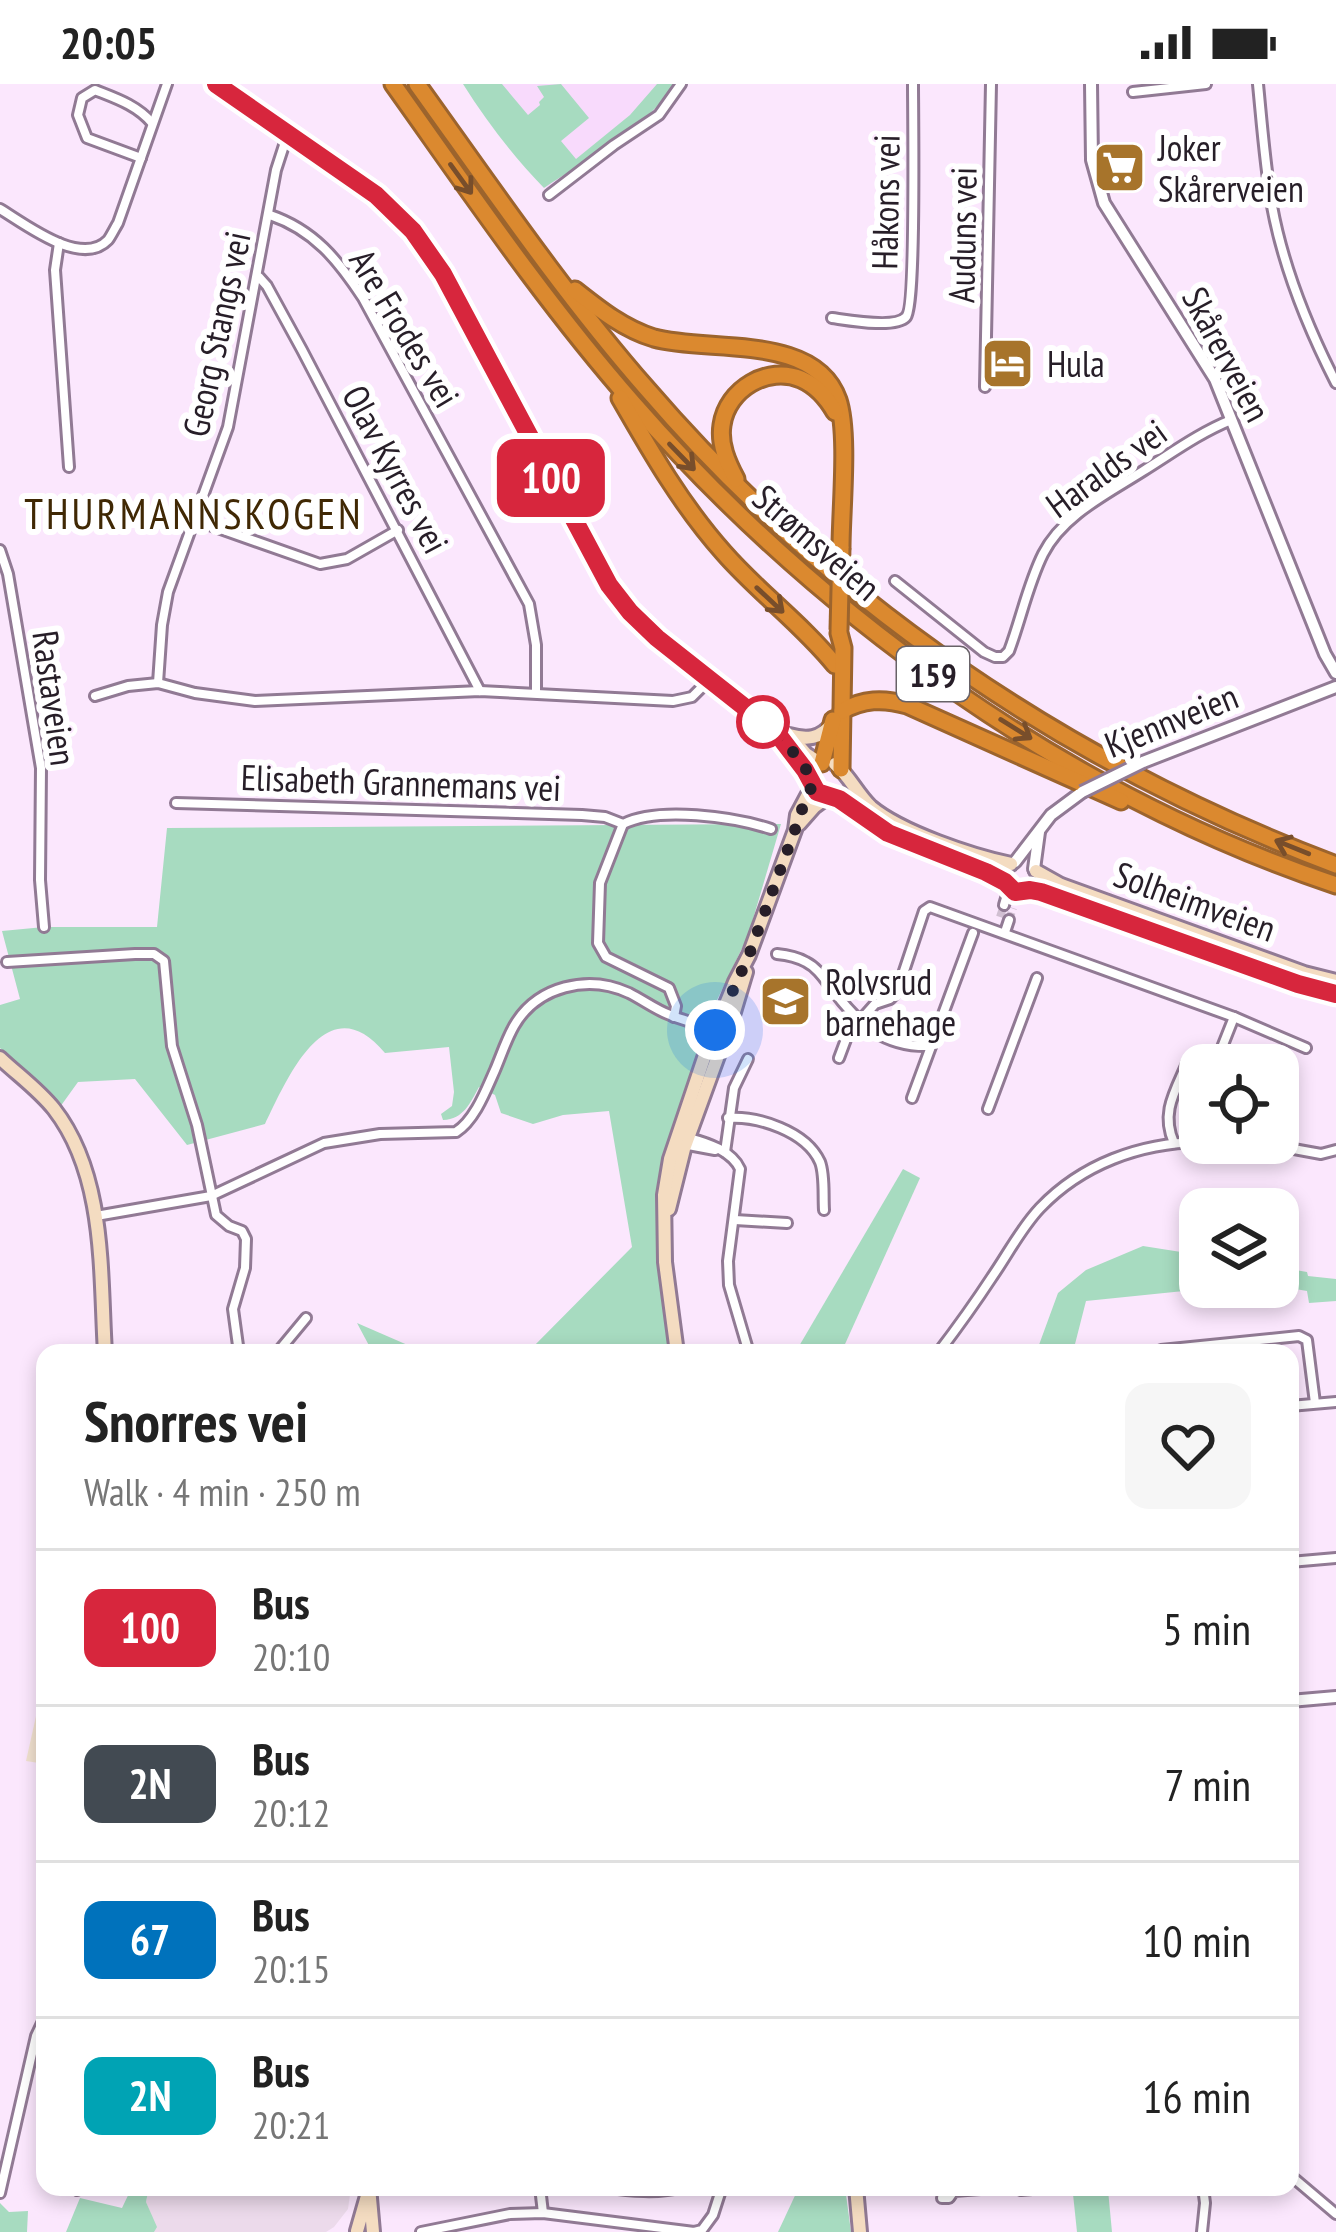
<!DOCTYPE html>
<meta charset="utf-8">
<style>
body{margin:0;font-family:"PT Sans Narrow",sans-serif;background:#f6f6f6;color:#222;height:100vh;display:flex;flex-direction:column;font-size:45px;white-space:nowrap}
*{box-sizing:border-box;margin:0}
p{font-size:39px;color:#767676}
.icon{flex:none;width:66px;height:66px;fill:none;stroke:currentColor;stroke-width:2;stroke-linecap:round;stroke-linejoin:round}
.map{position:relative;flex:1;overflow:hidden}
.details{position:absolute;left:36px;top:1260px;width:1263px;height:852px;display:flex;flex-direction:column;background:#fff;border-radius:24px;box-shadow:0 6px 18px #0003}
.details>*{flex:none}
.badge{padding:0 24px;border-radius:18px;font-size:42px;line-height:78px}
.fabs{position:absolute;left:1179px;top:960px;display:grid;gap:24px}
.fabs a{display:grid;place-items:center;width:120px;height:120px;border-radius:24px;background:#fff;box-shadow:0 6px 18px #0003;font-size:60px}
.you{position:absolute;width:60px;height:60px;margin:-30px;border:9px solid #fff;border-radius:50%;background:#1a73e8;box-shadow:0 0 0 18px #1a73e833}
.map>.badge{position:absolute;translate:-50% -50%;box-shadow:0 0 0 6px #fff}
.round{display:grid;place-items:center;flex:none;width:126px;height:126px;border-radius:24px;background:#f6f6f6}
.summary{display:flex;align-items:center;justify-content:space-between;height:204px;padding:0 48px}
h1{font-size:57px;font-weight:800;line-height:90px}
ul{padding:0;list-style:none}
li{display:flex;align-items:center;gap:36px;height:156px;padding:0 48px;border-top:3px solid #e0e0e0}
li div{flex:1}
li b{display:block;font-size:45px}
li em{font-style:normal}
li .badge{min-width:132px;font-weight:700;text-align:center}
.status{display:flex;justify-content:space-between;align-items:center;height:84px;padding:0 60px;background:#fff;direction:ltr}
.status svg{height:33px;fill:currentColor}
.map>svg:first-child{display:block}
.commercial{fill:#f2e2d0}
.built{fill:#f8dafc}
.education{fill:#ecdaeb}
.green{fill:#a7dbc0}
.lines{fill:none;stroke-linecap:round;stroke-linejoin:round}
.minor-tunnel{stroke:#d1bfd2;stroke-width:8;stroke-dasharray:8 4;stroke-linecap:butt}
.minor-casing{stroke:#917a94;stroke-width:14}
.tertiary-casing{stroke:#917a94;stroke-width:16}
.secondary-casing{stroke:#917a94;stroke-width:18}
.motorway-casing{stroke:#9c642d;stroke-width:21}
.minor{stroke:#fff;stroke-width:8}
.tertiary{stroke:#fff;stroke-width:10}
.secondary{stroke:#f4dcc1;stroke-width:12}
.motorway{stroke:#db892f;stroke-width:15}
.tertiary-bridge-casing{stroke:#917a94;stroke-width:16;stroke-linecap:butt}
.motorway-bridge-casing{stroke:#9c642d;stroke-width:21;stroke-linecap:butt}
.tertiary-bridge{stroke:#fff;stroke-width:10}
.motorway-bridge{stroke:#db892f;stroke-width:15}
.oneway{stroke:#784e2b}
.line-casing{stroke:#fff;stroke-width:27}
.line{stroke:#d7263d;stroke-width:18}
.walk{stroke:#271e28;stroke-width:12;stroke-dasharray:0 21.6}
.stop-dot{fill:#fff;stroke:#d7263d;stroke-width:6}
.labels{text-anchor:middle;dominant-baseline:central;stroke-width:12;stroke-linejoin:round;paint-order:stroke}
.shield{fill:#fff;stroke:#686268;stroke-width:3}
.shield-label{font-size:33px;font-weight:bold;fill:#271e28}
.poi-label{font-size:36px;fill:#271e28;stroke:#fff;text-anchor:start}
.street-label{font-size:36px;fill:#271e28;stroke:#fff}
.quarter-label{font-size:42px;letter-spacing:3px;fill:#402804;stroke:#fff}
</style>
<div class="status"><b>20:05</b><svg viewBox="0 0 49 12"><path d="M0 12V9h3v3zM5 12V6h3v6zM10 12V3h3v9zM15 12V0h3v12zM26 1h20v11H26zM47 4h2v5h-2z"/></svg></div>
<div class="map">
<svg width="1336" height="2148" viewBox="0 0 1336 2148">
<rect width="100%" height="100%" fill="#fbe7fd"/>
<!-- commercial -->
<polygon class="commercial" points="45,1592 45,1679 39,1679 26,1677"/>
<!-- built -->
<polygon class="built" points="464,0 677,0 675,6 647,37 549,108"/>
<!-- education -->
<polygon class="education" points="149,2103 351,2103 348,2125 334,2143 326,2148 154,2148 156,2143 146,2118"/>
<!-- green -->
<g class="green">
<path d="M 463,0 L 502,0 L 528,31 L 540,21 L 539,18 L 544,13 L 537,2 L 561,0 L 589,34 L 561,57 L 576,75 L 630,31 L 657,0 L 673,0 C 651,42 584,77 544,104 C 513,72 487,38 463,0 Z"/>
<path d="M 781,740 L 748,852 L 704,943 L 681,1058 L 665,1151 L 682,1269 L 527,1269 L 632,1163 L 609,1027 L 563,1031 L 533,1040 L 501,1029 L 495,1011 L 479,1003 C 470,1019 464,1035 443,1036 L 441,1030 L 452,1022 L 454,1008 L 449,963 L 385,969 C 327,899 287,995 265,1040 L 187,1061 L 135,995 L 78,998 L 60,1023 L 0,964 L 0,921 L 20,915 L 2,847 L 44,843 L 157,843 L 167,744 Z"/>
<polygon points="903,1085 920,1094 841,1269 795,1269"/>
<polygon points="1143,1162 1200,1171 1200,1203 1223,1203 1086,1217 1074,1264 1085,1269 1036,1269 1058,1209 1086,1186"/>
<polygon points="1278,1183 1307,1188 1308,1192 1336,1195 1336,1217 1309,1219 1307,1207 1278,1202"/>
<polygon points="357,1239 426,1269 373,1269"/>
<polygon points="132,2103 149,2103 146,2118 157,2143 154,2148 66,2148 80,2114 122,2124"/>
<polygon points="799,2103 845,2103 851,2148 778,2148"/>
<polygon points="1108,2106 1112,2148 1077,2148 1073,2110"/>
<polygon points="0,2119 9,2128 28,2127 27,2148 0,2148"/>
</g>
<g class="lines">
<!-- minor-tunnel -->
<g class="minor-tunnel">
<polyline points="1000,833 1004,821"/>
<polyline points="1009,836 1013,824"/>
</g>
<defs>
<g id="minor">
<path d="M 1258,0 C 1262,41 1265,82 1272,122 C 1283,182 1308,244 1336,299"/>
<polyline points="1133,8 1206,0"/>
<path d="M 141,74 L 87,54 L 78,31 L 82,14 L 95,6 C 115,14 137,21 152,39"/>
<polyline points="549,111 614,61 659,31 681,0"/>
<path d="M 0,125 C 25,140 81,184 108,156 C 110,154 116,142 118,139 L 167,0"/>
<path d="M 270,131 C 314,146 338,176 363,214 L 529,520 L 536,561 L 536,609"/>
<polyline points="59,159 55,186 69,383"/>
<polyline points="259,193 267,202 302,266 480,607"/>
<path d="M 832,234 C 847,236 895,245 906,233 C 916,223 913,29 913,0"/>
<polyline points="985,303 991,0"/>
<polyline points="195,436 320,480 347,475 398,446"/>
<polyline points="0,466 8,490 41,684 40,796 44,843"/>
<path d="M 895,497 L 984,568 L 995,573 L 1003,573 L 1009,567 C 1021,535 1028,500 1043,470 C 1063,431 1107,410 1143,387 C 1172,369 1199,349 1231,336"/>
<polyline points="158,599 162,541 168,508 228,343 276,86 288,49"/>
<polyline points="95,612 128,602 158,599 195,609 255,617 480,607 673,617 692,613 709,596"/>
<path d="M 176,719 L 582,731 L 605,733 L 623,740 C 659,722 734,733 771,745"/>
<polyline points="623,740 600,799 598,859 606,873 669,904 676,922 674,933"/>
<polyline points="1004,821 1009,804"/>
<polyline points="1005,848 1009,836"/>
<path d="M 777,870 C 787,871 797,873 806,878 C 818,884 825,896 833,906 C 859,941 885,964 931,962"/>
<polyline points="7,878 135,870 154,870 164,877 172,962 197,1041 216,1131 229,1142 242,1147 246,1155 245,1184 233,1225 239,1269"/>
<polyline points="859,938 875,920 890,915 897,908 924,827 930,823 1234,933 1306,964"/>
<polyline points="839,974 854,934"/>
<polyline points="1215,981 1234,933"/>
<polyline points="912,1014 973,849"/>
<polyline points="988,1025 1037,894"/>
<path d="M 728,1034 C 758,1032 806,1047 820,1078 C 825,1091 823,1111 824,1126"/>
<path d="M 689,1054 C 708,1059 732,1067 740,1085 L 728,1177 L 729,1201 L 749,1269"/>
<path d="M 1174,1059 C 1160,1028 1176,1006 1188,977 L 1200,982"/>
<polyline points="1237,1059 1266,1060 1321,1070 1336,1066"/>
<polyline points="683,1060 715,1066"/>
<polyline points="725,1068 734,1004 748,975"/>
<path d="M 96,1132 L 211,1112 L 324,1059 L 380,1050 L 456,1048 C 475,1036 486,1006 495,986 C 501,972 506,956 514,942 C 537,902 588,890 629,909 C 643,916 656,926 670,931 C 685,937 700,940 715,947"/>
<polyline points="735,1136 787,1139"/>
<polyline points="277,1269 306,1234"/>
<path d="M 938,1269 C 957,1244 975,1219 992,1193 C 1008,1170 1021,1144 1040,1124 C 1082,1080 1140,1059 1200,1058"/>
<polyline points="1159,1269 1161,1266 1299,1252 1307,1256 1315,1319"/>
<polyline points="1290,1322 1336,1318"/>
<polyline points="1290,1478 1336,1474"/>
<polyline points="1290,2091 1336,2130"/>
<polyline points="540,2103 543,2129"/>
<path d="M 605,2103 C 630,2107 658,2110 683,2103"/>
<polyline points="1014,2103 1021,2106 1055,2103"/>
<polyline points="77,2106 78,2103"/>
<polyline points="0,2109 36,1952 45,1933"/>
<polyline points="942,2114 949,2114 954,2107 1007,2103"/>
<polyline points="421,2148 510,2130 543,2129 694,2148 702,2146 713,2131 722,2103"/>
<polyline points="1202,2148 1205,2119 1203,2103"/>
</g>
<g id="tertiary">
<polyline points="1091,0 1092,76 1104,119 1215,295 1325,570 1336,589"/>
<polyline points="1143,678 1336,603"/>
<polyline points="1015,778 1051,731 1082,708"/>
<polyline points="1034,785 1039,748"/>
<polyline points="1290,1617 1336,1613"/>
</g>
<g id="secondary">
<polyline points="216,0 376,111 413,147 443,190 609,501 630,528 657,554 775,648 805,686 817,708 839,715 888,749 986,788 1005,798 1015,808 1029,806 1050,811 1298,900 1336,910"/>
<path d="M 789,651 C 807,656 820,655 832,640"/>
<polyline points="791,653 806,670 821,680"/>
<path d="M 835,680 C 849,691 857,710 871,723 C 901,748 972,772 1011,780"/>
<polyline points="799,740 814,723 829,712"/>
<polyline points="1036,787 1061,801 1304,889 1336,897"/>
<path d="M 0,974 C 18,991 39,1006 54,1025 C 106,1092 100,1189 105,1269"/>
<polyline points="669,1125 684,1065 734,928 746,888"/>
<polyline points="677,1269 665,1178 664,1111 670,1075 705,971 735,898 749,871 795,746 797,731 813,701"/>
<polyline points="369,2103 373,2148"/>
<polyline points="856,2103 860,2148"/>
<polyline points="357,2147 367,2112"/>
</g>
<g id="motorway">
<path d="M 393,0 C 470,108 545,219 633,319 C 818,531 1067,711 1336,801"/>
<path d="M 417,0 C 491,103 563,209 647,305 C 832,520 1071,681 1336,781"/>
<path d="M 575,206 C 599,225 624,245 654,254 C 709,269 815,249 838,316 C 849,349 841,426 841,464"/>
<path d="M 620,314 C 651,368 682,422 724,469 C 758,508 802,540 835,581"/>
<path d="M 736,395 C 727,378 719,360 722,341 C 727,305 768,281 801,295 C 817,302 827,314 835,328"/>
<polyline points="839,549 843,564 841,685"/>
<path d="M 842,627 C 863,615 883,614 907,621 L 1121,717"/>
<polyline points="822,679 833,636"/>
</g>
</defs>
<!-- minor casing -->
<use href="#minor" class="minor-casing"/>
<!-- tertiary casing -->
<use href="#tertiary" class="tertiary-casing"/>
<!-- secondary casing -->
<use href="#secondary" class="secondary-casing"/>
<!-- motorway casing -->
<use href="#motorway" class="motorway-casing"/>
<!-- minor -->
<use href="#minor" class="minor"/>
<!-- tertiary -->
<use href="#tertiary" class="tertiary"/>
<!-- secondary -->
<use href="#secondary" class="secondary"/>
<!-- motorway -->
<use href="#motorway" class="motorway"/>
<defs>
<polyline id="tertiary-bridge" points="1082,708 1143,678"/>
<polyline id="motorway-bridge" points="839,546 841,464"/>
</defs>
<!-- tertiary-bridge casing -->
<use href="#tertiary-bridge" class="tertiary-bridge-casing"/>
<!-- motorway-bridge casing -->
<use href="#motorway-bridge" class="motorway-bridge-casing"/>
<!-- tertiary-bridge -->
<use href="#tertiary-bridge" class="tertiary-bridge"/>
<!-- motorway-bridge -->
<use href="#motorway-bridge" class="motorway-bridge"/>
</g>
<!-- one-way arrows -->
<defs><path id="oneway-shaft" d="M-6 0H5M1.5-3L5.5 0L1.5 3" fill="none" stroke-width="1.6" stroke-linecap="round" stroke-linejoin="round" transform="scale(3)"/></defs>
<g class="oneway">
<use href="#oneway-shaft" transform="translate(461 95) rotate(54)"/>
<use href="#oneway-shaft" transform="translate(682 373) rotate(46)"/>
<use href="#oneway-shaft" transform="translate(770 516) rotate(43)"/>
<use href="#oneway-shaft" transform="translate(1016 645) rotate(32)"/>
<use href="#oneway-shaft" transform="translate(1292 763) rotate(-158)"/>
</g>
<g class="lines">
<defs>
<polyline id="line" points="216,0 376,111 413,147 443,190 609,501 630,528 657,554 776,648 805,686 817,708 839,715 888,749 986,788 1005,798 1015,808 1030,806 1041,808 1298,900 1336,910"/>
</defs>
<!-- line casing -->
<use href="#line" class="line-casing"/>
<!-- line -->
<use href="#line" class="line"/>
<!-- walk -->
<path class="walk" d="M 715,946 L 749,871 L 795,746 C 797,733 812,705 812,700 C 812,685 775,647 763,638"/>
</g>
<!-- icons -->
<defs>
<symbol id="supermarket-square" viewBox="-11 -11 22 22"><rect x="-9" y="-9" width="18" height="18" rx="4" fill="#a7742b" stroke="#fff"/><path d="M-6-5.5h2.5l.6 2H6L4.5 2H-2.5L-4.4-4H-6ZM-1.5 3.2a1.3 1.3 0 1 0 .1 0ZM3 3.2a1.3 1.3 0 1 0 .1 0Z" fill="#fff"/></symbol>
<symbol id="hotel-square" viewBox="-11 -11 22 22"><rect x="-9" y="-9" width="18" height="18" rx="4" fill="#a7742b" stroke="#fff"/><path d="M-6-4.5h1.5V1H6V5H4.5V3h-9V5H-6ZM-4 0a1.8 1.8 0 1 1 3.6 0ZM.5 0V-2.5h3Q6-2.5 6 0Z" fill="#fff"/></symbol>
<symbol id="school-square" viewBox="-11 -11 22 22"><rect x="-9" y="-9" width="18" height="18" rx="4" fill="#a7742b" stroke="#fff"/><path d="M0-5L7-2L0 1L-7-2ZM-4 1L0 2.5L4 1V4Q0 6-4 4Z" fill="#fff"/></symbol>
</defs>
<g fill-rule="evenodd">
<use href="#supermarket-square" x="1090" y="54" width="59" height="59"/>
<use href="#hotel-square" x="978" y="250" width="59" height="59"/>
<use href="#school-square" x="756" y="888" width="59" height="59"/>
</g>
<!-- markers -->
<circle class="stop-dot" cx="763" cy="638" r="24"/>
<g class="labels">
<!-- shield labels -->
<rect class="shield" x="897" y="563" width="72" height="54" rx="9"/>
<g class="shield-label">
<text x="933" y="590">159</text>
</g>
<!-- poi labels -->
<g class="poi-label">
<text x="1158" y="63">Joker<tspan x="1158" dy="41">Skårerveien</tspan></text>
<text x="1047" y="279">Hula</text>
<text x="825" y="897">Rolvsrud<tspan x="825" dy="41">barnehage</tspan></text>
</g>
<!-- street labels -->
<g class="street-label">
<text transform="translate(885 118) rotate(-89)">Håkons vei</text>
<text transform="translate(962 151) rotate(-89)">Auduns vei</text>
<text transform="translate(405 244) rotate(59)">Are Frodes vei</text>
<text transform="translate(216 250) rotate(-78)">Georg Stangs vei</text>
<text transform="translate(1227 270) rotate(62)">Skårerveien</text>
<text transform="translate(1106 384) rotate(-36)">Haralds vei</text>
<text transform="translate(396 385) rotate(62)">Olav Kyrres vei</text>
<text transform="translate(817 458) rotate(41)">Strømsveien</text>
<text transform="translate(55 614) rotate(82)">Rastaveien</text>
<text transform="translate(1171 636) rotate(-22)">Kjennveien</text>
<text transform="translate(401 698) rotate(2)">Elisabeth Grannemans vei</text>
<text transform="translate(1195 817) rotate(20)">Solheimveien</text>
</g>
<!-- quarter labels -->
<g class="quarter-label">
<text x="194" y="429">THURMANNSKOGEN</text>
</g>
</g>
</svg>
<div class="fabs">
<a><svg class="icon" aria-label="locate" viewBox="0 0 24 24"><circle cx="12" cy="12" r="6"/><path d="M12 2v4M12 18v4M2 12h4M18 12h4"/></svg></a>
<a><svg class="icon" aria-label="layers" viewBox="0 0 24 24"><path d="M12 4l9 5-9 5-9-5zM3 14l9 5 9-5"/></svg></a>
</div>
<div class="you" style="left:715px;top:946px"></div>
<b class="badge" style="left:551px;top:394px;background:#d7263d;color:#fff">100</b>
<section class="details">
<div class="summary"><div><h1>Snorres vei</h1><p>Walk · 4 min · 250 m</p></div><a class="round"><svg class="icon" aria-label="heart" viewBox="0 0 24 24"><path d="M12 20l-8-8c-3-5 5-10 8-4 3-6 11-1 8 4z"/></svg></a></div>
<ul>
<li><span class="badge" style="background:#d7263d;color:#fff">100</span><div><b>Bus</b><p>20:10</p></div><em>5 min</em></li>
<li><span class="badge" style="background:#424a52;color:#fff">2N</span><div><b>Bus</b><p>20:12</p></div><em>7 min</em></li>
<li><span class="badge" style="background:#0072bc;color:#fff">67</span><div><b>Bus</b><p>20:15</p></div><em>10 min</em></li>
<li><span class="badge" style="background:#00a3b4;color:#fff">2N</span><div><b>Bus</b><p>20:21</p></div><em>16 min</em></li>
</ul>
</section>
</div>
